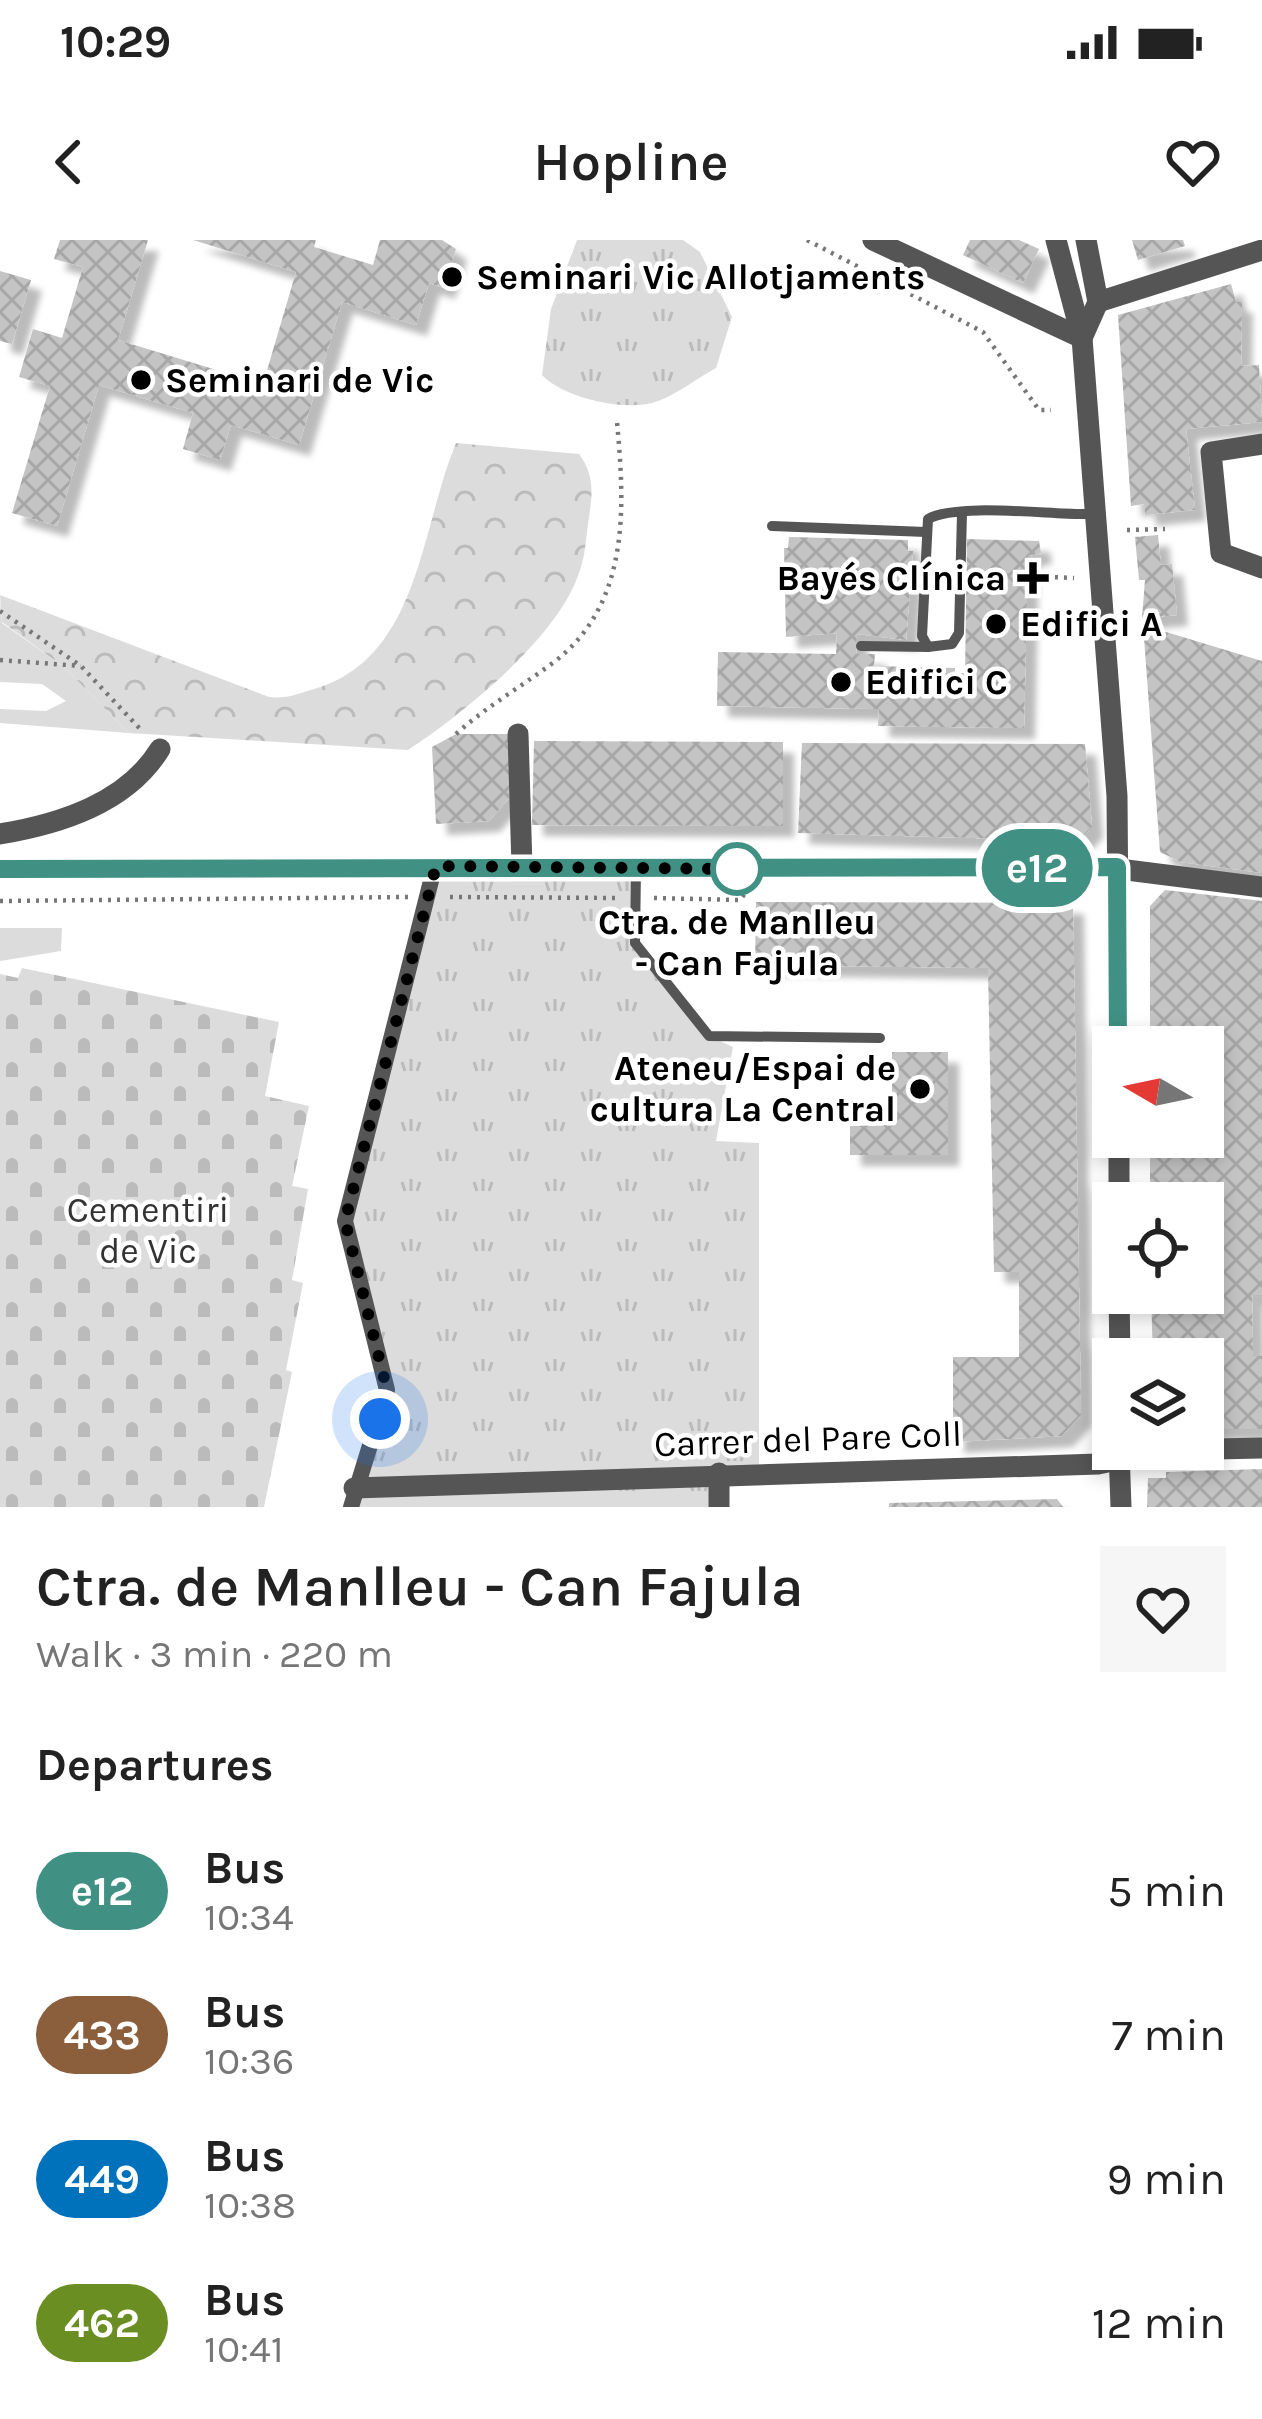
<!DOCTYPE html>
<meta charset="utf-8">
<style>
body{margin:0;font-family:Karla,sans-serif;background:#f6f6f6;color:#222;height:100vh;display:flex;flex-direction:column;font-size:45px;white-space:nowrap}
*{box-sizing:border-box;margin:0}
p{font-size:39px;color:#767676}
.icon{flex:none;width:66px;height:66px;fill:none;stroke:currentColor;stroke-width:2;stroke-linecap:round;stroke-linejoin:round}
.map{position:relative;height:1267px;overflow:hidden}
.side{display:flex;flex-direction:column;background:#fff;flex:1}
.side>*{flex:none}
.badge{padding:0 24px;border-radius:39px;font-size:42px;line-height:78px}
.needle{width:78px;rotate:279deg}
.fabs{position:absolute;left:1092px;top:786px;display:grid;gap:24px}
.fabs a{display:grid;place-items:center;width:132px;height:132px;border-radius:0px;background:#fff;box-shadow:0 6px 18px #0003;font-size:60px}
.you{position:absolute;width:60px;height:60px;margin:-30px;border:9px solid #fff;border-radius:50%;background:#1a73e8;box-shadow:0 0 0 18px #1a73e833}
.map>.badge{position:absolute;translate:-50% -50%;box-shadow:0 0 0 6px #fff}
h2{padding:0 36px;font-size:45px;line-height:108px}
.round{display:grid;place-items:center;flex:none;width:126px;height:126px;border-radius:0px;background:#f6f6f6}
.head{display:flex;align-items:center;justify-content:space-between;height:204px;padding:0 36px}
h1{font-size:57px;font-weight:600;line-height:90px}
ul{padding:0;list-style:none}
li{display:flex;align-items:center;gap:36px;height:144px;padding:0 36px}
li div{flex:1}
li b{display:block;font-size:45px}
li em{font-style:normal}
li .badge{min-width:132px;font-weight:700;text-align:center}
.status{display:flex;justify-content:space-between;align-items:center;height:84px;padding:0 60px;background:#fff;direction:ltr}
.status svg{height:33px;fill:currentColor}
header{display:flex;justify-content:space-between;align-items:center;height:156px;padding:0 36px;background:#fff;font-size:54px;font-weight:600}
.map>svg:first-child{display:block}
.grass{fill:#dcdcdc}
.forest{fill:url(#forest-crowns)}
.cemetery{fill:url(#cemetery-stones)}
.park{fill:url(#park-tufts)}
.building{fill:url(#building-cross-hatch);filter:url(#shadow)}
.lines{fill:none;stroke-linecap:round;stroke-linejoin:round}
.path{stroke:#777;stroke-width:4.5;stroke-dasharray:3 6;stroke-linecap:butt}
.service{stroke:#555;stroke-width:10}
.pedestrian{stroke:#555;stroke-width:16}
.minor{stroke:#555;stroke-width:21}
.line-casing{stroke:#fff;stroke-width:27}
.line{stroke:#409183;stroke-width:18}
.walk{stroke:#000;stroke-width:12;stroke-dasharray:0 21.6}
.poi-dot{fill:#000;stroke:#fff;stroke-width:4.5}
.stop-dot{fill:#fff;stroke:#409183;stroke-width:6}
.labels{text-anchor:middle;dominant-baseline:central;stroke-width:9;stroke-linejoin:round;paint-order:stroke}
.poi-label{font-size:36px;font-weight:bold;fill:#000;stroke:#fff;text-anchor:start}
.stop-label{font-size:36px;font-weight:bold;fill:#000;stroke:#fff}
.park-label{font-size:36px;fill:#333;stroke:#fff}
.street-label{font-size:36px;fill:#000;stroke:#fff}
</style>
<div class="status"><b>10:29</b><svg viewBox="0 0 49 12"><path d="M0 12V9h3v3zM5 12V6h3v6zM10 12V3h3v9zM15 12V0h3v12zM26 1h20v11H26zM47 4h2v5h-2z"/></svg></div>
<header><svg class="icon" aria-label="back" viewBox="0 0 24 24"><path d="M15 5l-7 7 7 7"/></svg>Hopline<svg class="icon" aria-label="heart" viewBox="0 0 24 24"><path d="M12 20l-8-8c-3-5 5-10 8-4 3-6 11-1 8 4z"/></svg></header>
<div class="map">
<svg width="1262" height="1267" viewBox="0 0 1262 1267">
<defs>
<pattern id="forest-crowns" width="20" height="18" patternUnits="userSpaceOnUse" patternTransform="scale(3)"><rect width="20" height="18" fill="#dcdcdc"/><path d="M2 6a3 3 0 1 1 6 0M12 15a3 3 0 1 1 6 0" fill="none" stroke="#bbb"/></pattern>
<pattern id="cemetery-stones" width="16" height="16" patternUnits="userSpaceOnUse" patternTransform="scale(3)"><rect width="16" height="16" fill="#dcdcdc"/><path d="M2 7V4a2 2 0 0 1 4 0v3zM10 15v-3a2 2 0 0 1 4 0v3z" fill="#bbb"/></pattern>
<pattern id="park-tufts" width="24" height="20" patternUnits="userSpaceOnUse" patternTransform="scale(3)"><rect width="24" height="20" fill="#dcdcdc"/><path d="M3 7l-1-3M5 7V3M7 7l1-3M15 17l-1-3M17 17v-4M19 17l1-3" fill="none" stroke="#bbb"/></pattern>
<pattern id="building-cross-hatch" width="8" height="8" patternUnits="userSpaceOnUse" patternTransform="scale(3)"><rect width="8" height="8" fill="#c4c4c4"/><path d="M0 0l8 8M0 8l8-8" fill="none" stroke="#a7a7a7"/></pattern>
<filter id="shadow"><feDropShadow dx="11" dy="11" stdDeviation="3" flood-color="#0004"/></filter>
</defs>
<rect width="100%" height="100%" fill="#fff"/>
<!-- grass -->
<g class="grass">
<polygon points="0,360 2,383 64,427 129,493 0,483 0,469 46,471 66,461 42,444 0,442"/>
<polygon points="0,688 62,688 61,711 0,721"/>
</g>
<!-- forest -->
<path class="forest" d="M 456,203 L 579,214 C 596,237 592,257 588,284 C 586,300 585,316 580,330 C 560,396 464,473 408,510 L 129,493 L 64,427 L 2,382 L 0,355 L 269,457 C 286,459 298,454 314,449 C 419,419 420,290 456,203 Z"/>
<!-- cemetery -->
<polygon class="cemetery" points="22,728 279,782 265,856 309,866 292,946 308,949 292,1040 303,1043 286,1130 292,1132 264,1267 0,1267 0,734 18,738"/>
<!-- park -->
<g class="park">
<path d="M 577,0 L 683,0 L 700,12 L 732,77 L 716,128 C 697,138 678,154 658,161 C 628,173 563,158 542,135 L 551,69 Z"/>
<polygon points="435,625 636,628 635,704 709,796 733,807 716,901 759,903 759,1232 720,1234 719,1267 351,1267 387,1150 351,1019 350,948"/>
</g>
<!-- building -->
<g class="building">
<polygon points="60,0 148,0 118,100 263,144 296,32 193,0 316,0 314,7 373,25 380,0 442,0 456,9 444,48 429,43 416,85 342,62 299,205 231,185 220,220 183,209 193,173 99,145 57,286 12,273 50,146 19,137 33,89 62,98 83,27 54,19"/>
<polygon points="970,0 1019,0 1039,9 1023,43 963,15"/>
<polygon points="1132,0 1183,0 1185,6 1138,20"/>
<polygon points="0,31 31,40 12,104 0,101"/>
<polygon points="1231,44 1236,62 1242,62 1241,126 1259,125 1262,182 1186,189 1195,270 1145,275 1144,264 1131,266 1118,75"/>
<polygon points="1158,295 1161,325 1172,324 1177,375 1142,378 1145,340 1139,340 1135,297"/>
<polygon points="789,297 908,300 908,311 913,311 906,400 857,394 856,414 875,414 874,426 955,428 955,433 965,433 967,299 1039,301 1041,313 1028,316 1024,488 878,486 879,469 717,466 718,412 836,414 837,393 786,397 784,308 788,308"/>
<polygon points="1143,385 1262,421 1262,633 1181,622 1160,612"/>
<polygon points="456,494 510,494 509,558 489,581 436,584 432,507"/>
<polygon points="534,501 783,502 783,586 532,585"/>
<polygon points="802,503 1085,504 1092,587 1079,601 798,593"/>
<polygon points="1165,650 1262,661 1262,1055 1252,1055 1253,1116 1262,1116 1262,1189 1203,1189 1203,1119 1153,1119 1151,1053 1203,1053 1203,963 1150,963 1150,897 1203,897 1203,807 1150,807 1150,666"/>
<polygon points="756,662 1073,663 1081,1175 1062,1196 953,1202 953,1117 1019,1117 1019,1032 994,1032 988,728 755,725"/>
<polygon points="892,812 948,812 948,915 850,915 850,886 892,885"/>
<polygon points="1262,1229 1262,1267 1147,1267 1148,1238 1166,1238 1166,1232"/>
<polygon points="1057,1259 1063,1267 889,1267 889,1263"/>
</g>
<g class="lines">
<!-- path -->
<g class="path">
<polyline points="807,0 983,92 1039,170 1051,170"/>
<polyline points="1127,290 1165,289"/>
<polyline points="1028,336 1074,338"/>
<polyline points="0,371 81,426 143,492"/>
<polyline points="0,420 81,426"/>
<path d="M 456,494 C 487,466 521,447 554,422 C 630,364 625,268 617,182"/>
<polyline points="450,657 618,658"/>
<polyline points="654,658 740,660 746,652"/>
<polyline points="0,661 408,657"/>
<polyline points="1103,824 1104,879"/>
<polyline points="1096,1043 1095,1009 1105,1001 1104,980"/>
<polyline points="1096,1126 1097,1199"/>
</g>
<!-- service -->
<g class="service">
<path d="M 962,273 L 959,393 L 952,404 L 928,407 L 922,396 L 928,279 C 956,263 1045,274 1081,274 L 1095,274"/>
<polyline points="772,286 926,292"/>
<polyline points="861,406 928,407"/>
<polyline points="636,628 635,703 709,796 880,798"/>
</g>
<!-- pedestrian -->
<polyline class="pedestrian" points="351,1267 387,1150 345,981 435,625"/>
<!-- minor -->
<g class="minor">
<polyline points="873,0 1082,98"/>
<polyline points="1056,0 1082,98 1117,556 1119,807"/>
<polyline points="1098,62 1262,10"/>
<polyline points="1082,98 1098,62 1086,0"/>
<polyline points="1262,204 1211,212 1221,313 1262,328"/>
<polyline points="518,494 522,627"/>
<path d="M 0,594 C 60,584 127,563 160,509"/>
<polyline points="0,630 1095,626 1262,647"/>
<polyline points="1119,897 1119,963"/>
<polyline points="1119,1053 1120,1119"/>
<polyline points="1119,1210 1121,1267"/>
<polyline points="354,1248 1098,1224 1166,1210 1262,1208"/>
<polyline points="719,1267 719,1233"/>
</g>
</g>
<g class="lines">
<defs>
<polyline id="line" points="0,629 1117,627 1118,807"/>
</defs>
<!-- line casing -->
<use href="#line" class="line-casing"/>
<!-- line -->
<use href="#line" class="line"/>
<!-- walk -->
<polyline class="walk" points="380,1179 387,1150 345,981 436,626 737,629"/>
</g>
<!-- markers -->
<g class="poi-dot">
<circle cx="452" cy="37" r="12"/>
<circle cx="141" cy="140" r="12"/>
<path d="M1027 320h12v12h12v12h-12v12h-12v-12h-12v-12h12z"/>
<circle cx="996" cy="384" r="12"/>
<circle cx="841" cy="442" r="12"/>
<circle cx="920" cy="849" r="12"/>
</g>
<circle class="stop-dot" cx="737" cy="629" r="24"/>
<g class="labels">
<!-- poi labels -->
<g class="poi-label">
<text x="476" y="37">Seminari Vic Allotjaments</text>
<text x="165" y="140">Seminari de Vic</text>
<text x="1006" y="338" text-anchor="end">Bayés Clínica</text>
<text x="1020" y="384">Edifici A</text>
<text x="865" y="442">Edifici C</text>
<text x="896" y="828" text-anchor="end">Ateneu/Espai de<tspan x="896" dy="41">cultura La Central</tspan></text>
</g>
<!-- stop labels -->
<g class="stop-label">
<text x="737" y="682">Ctra. de Manlleu<tspan x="737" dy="41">- Can Fajula</tspan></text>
</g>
<!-- park labels -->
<g class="park-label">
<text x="148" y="970">Cementiri<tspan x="148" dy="41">de Vic</tspan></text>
</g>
<!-- street labels -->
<g class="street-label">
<text transform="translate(808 1199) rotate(-2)">Carrer del Pare Coll</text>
</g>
</g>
</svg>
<div class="fabs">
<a><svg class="needle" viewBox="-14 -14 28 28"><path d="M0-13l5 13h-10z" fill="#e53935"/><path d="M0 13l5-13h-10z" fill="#767676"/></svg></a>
<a><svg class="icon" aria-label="locate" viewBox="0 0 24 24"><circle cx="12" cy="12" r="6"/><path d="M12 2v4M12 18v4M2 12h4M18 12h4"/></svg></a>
<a><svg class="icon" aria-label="layers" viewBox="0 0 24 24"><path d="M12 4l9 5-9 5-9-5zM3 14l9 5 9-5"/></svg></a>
</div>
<div class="you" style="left:380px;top:1179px"></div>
<b class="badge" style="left:1037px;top:628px;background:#409183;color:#fff">e12</b>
</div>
<section class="side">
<div class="head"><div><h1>Ctra. de Manlleu - Can Fajula</h1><p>Walk · 3 min · 220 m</p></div><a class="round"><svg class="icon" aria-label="heart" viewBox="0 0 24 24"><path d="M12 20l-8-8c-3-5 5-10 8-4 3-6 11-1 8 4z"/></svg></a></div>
<h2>Departures</h2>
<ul>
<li><span class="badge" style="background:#409183;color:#fff">e12</span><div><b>Bus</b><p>10:34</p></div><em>5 min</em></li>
<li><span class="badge" style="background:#8b5e3c;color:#fff">433</span><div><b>Bus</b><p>10:36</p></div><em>7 min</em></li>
<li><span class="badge" style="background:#0072bc;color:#fff">449</span><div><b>Bus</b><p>10:38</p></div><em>9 min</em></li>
<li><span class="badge" style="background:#6b8e23;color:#fff">462</span><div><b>Bus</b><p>10:41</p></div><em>12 min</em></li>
</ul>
</section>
